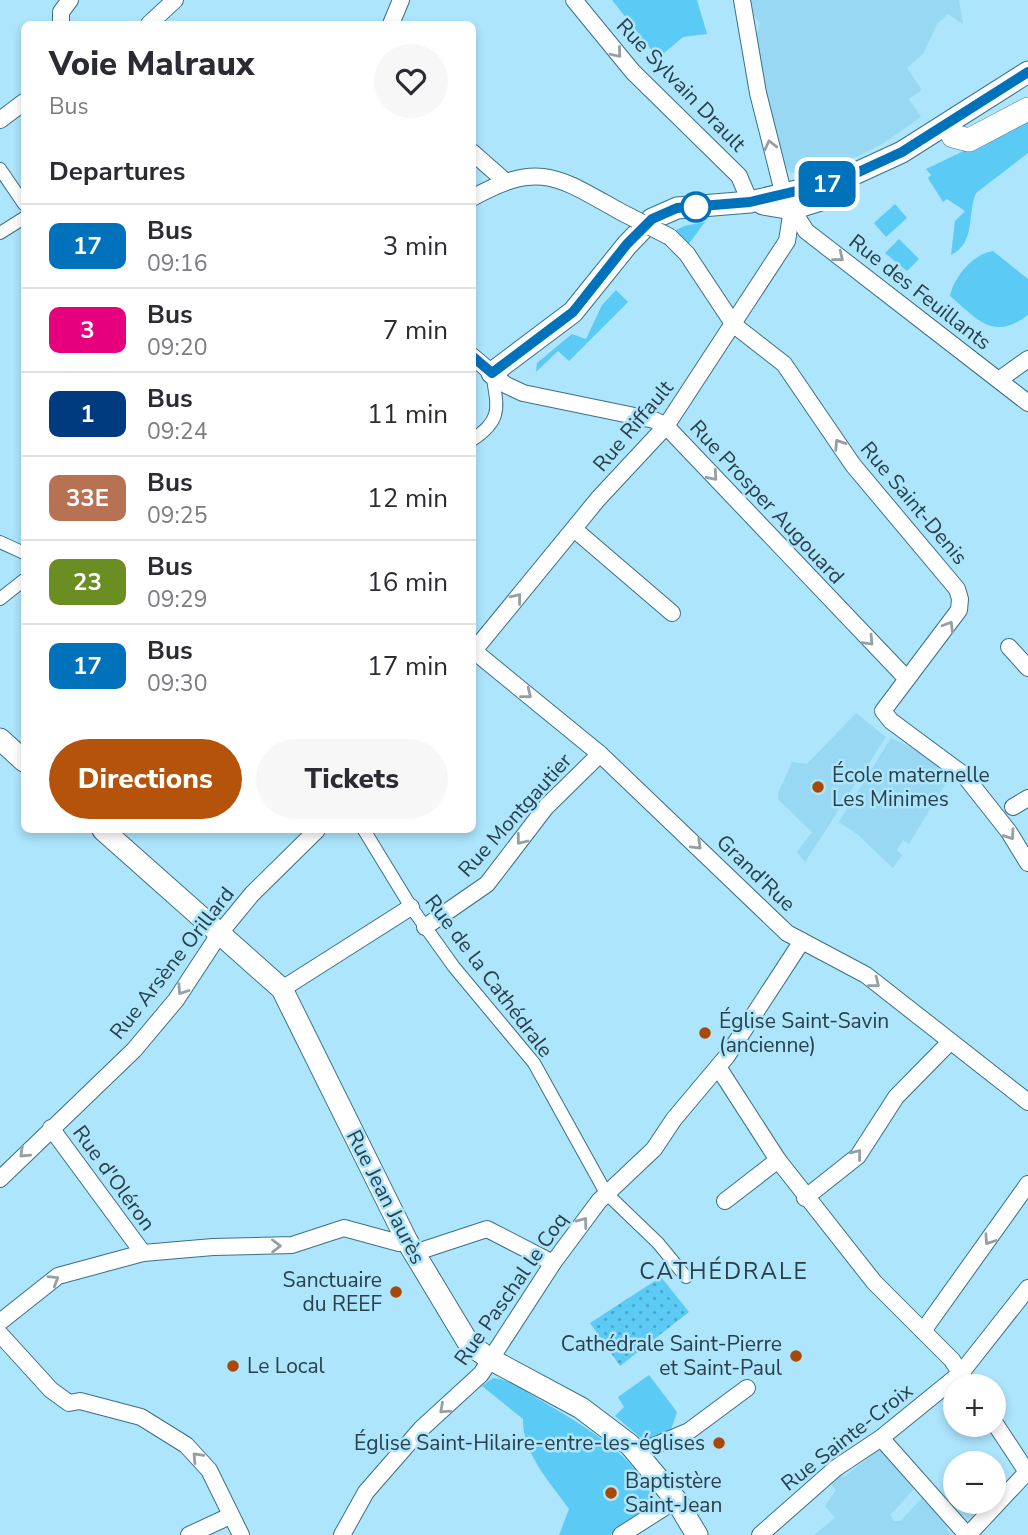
<!DOCTYPE html>
<meta charset="utf-8">
<style>
body{margin:0;font-family:"Nunito Sans",sans-serif;background:#f7f7f7;color:#2b2b33;height:100vh;display:flex;flex-direction:column;font-size:26px;white-space:nowrap}
*{box-sizing:border-box;margin:0}
p{font-size:23px;color:#7c7c81}
.icon{flex:none;width:38px;height:38px;fill:none;stroke:currentColor;stroke-width:2;stroke-linecap:round;stroke-linejoin:round}
.map{position:relative;flex:1;overflow:hidden}
.drawer{position:absolute;left:21px;top:21px;width:455px;height:812px;display:flex;flex-direction:column;background:#fff;border-radius:10px;box-shadow:0 4px 10px #0003}
.drawer>*{flex:none}
.badge{padding:0 14px;border-radius:10px;font-size:24px;line-height:46px}
.fabs{position:absolute;left:943px;top:1374px;display:grid;gap:14px}
.fabs a{display:grid;place-items:center;width:63px;height:63px;border-radius:50%;background:#fff;box-shadow:0 4px 10px #0003;font-size:35px}
.map>.badge{position:absolute;translate:-50% -50%;box-shadow:0 0 0 4px #fff}
h2{padding:0 28px;font-size:26px;line-height:63px}
.round{display:grid;place-items:center;flex:none;width:74px;height:74px;border-radius:37px;background:#f7f7f7}
.head{display:flex;align-items:center;justify-content:space-between;height:119px;padding:0 28px}
h1{font-size:33px;font-weight:800;line-height:52px}
.cta{display:flex;gap:14px;margin-top:auto;padding:14px 28px}
.cta a{flex:1;height:80px;border-radius:42px;background:#b45309;color:#fff;font-size:28px;font-weight:800;line-height:80px;text-align:center}
.cta a+a{background:#f7f7f7;color:#2b2b33}
ul{padding:0;list-style:none}
li{display:flex;align-items:center;gap:21px;height:84px;padding:0 28px;border-top:2px solid #e1e1e2}
li div{flex:1}
li b{display:block;font-size:26px}
li em{font-style:normal}
li .badge{min-width:77px;font-weight:700;text-align:center}
.map>svg:first-child{display:block}
.built{fill:#98d8f2}
.green{fill:#5bcaf4}
.park{fill:url(#park-dots)}
.lines{fill:none;stroke-linecap:round;stroke-linejoin:round}
.pedestrian-casing{stroke:#3b7085;stroke-width:14}
.minor-casing{stroke:#3b7085;stroke-width:18}
.tertiary-casing{stroke:#3b7085;stroke-width:23}
.secondary-casing{stroke:#3b7085;stroke-width:24}
.pedestrian{stroke:#fff;stroke-width:12}
.minor{stroke:#fff;stroke-width:16}
.tertiary{stroke:#fff;stroke-width:21}
.secondary{stroke:#fff;stroke-width:23}
.minor-bridge-casing{stroke:#3b7085;stroke-width:18;stroke-linecap:butt}
.minor-bridge{stroke:#fff;stroke-width:16}
.oneway{stroke:#94a0a4}
.line-casing{stroke:#fff;stroke-width:16}
.line{stroke:#0072bc;stroke-width:10}
.stop-dot{fill:#fff;stroke:#0072bc;stroke-width:3.5}
.poi-dot{fill:#a94705;stroke:#ade5fd;stroke-width:2.5}
.labels{text-anchor:middle;dominant-baseline:central;stroke-width:5;stroke-linejoin:round;paint-order:stroke}
.street-label{font-size:21px;fill:#29404a;stroke:#ade5fd}
.poi-label{font-size:21px;fill:#29404a;stroke:#ade5fd;text-anchor:start}
.neighbourhood-label{font-size:23px;letter-spacing:2px;fill:#29404a;stroke:#ade5fd}
</style>
<div class="map">
<svg width="1028" height="1535" viewBox="0 0 1028 1535">
<defs>
<pattern id="park-dots" width="8" height="8" patternUnits="userSpaceOnUse" patternTransform="scale(1.75)"><rect width="8" height="8" fill="#5bcaf4"/><path d="M2 2h.1M6 6h.1" fill="none" stroke="#4ba5c8" stroke-width="1.8" stroke-linecap="round"/></pattern>
</defs>
<rect width="100%" height="100%" fill="#ade5fd"/>
<!-- built -->
<g class="built">
<polygon points="748,0 959,0 963,24 948,14 937,24 923,54 907,68 922,90 909,99 921,117 884,143 858,156 797,175 782,167 754,43 760,23 749,9"/>
<polygon points="856,713 886,737 805,862 797,852 812,832 778,799 778,793 792,762 807,764"/>
<polygon points="891,738 930,757 951,775 909,844 903,840 897,850 902,855 893,868 857,834 839,822"/>
<polygon points="878,1450 885,1451 916,1487 890,1515 894,1521 900,1521 924,1496 947,1523 946,1529 952,1535 814,1535 835,1518 825,1506 836,1490 828,1481 839,1471 844,1477"/>
</g>
<!-- green -->
<g class="green">
<polygon points="612,0 697,0 707,34 683,37 658,58"/>
<path d="M 1028,120 L 1028,153 L 976,193 C 967,214 976,243 951,255 L 955,221 L 965,211 L 947,199 L 943,202 L 928,178 L 931,175 L 926,169 Z"/>
<polygon points="895,204 907,218 886,237 874,223"/>
<polygon points="705,222 688,245 673,232 684,226"/>
<polygon points="899,239 919,259 907,271 885,253"/>
<path d="M 993,251 L 1028,279 L 1028,315 C 993,341 978,320 950,296 C 954,277 973,254 993,251 Z"/>
<polygon points="616,290 628,302 569,361 558,351 536,372 537,363 572,334 586,339 602,305"/>
<polygon points="649,1375 677,1412 669,1435 648,1444 615,1416 624,1407 618,1397"/>
<path d="M 493,1378 C 509,1379 528,1393 542,1401 C 585,1427 633,1453 656,1501 L 653,1508 L 610,1535 L 559,1535 L 569,1509 C 550,1482 522,1453 523,1419 L 482,1386 Z"/>
</g>
<!-- park -->
<polygon class="park" points="661,1277 689,1312 620,1366 590,1323"/>
<g class="lines">
<defs>
<g id="pedestrian">
<polyline points="0,169 24,204"/>
<polyline points="0,233 24,218"/>
<path d="M 472,440 C 504,419 497,406 492,373"/>
<polyline points="0,542 24,553"/>
<polyline points="0,599 24,580"/>
<polyline points="364,830 411,907 454,967 534,1063 606,1193 658,1243 686,1277"/>
</g>
<g id="minor">
<polyline points="574,0 633,72 739,176 750,202"/>
<polyline points="742,0 758,93 784,196 806,231 1028,403"/>
<polyline points="61,24 61,12 70,0"/>
<polyline points="149,24 175,0"/>
<polyline points="391,24 401,0"/>
<polyline points="0,120 24,102"/>
<polyline points="472,152 505,181"/>
<path d="M 472,198 C 540,160 558,177 621,212"/>
<polyline points="670,237 687,254 734,325 784,364 853,465 957,589 960,599 959,610 883,711 891,721 964,775 1009,832 1028,863"/>
<polyline points="472,356 506,385 523,393 654,420 666,426 907,679"/>
<polyline points="1000,379 1028,359"/>
<polyline points="574,529 672,613"/>
<polyline points="1009,647 1028,668"/>
<polyline points="474,651 600,754 787,933 866,975 1028,1102"/>
<polyline points="472,653 598,499 666,426 787,241 792,209"/>
<polyline points="1013,807 1028,798"/>
<polyline points="425,927 487,884 546,807 600,754"/>
<polyline points="282,989 411,907"/>
<polyline points="718,1067 778,1160 725,1201"/>
<polyline points="51,1128 143,1253"/>
<polyline points="778,1160 874,1282 952,1360 969,1386"/>
<polyline points="0,1179 134,1050 176,1000 220,933 252,894 317,830"/>
<polyline points="805,1198 858,1156 896,1097 949,1043"/>
<polyline points="414,1253 487,1229 553,1263"/>
<polyline points="0,1322 58,1276 143,1253 213,1247 292,1245 344,1228 399,1243 407,1241"/>
<polyline points="923,1331 1028,1184"/>
<polyline points="0,1334 51,1390 69,1403 80,1401 141,1417 186,1445 209,1470 241,1535"/>
<polyline points="881,1438 967,1535"/>
<polyline points="637,1453 689,1431 747,1388"/>
<polyline points="189,1535 230,1516"/>
<polyline points="342,1535 366,1492 421,1429 481,1374 553,1263 599,1201 654,1149 674,1119 727,1056 802,941"/>
<polyline points="621,1535 676,1500"/>
<polyline points="760,1535 836,1468 881,1438 961,1373 1028,1288"/>
<polyline points="968,1535 1027,1472 994,1422"/>
</g>
<g id="tertiary">
<polyline points="763,204 792,209 843,193"/>
<polyline points="492,373 573,312 627,245 652,219 677,208 750,202 839,181 902,152 1028,72"/>
<polyline points="0,739 24,761"/>
<polyline points="103,830 282,989 407,1241 469,1344 490,1359 581,1408 630,1445 676,1500 697,1535"/>
</g>
<polyline id="secondary" points="953,136 969,140 1028,109"/>
</defs>
<!-- pedestrian casing -->
<use href="#pedestrian" class="pedestrian-casing"/>
<!-- minor casing -->
<use href="#minor" class="minor-casing"/>
<!-- tertiary casing -->
<use href="#tertiary" class="tertiary-casing"/>
<!-- secondary casing -->
<use href="#secondary" class="secondary-casing"/>
<!-- pedestrian -->
<use href="#pedestrian" class="pedestrian"/>
<!-- minor -->
<use href="#minor" class="minor"/>
<!-- tertiary -->
<use href="#tertiary" class="tertiary"/>
<!-- secondary -->
<use href="#secondary" class="secondary"/>
<defs>
<polyline id="minor-bridge" points="621,212 670,237"/>
</defs>
<!-- minor-bridge casing -->
<use href="#minor-bridge" class="minor-bridge-casing"/>
<!-- minor-bridge -->
<use href="#minor-bridge" class="minor-bridge"/>
</g>
<!-- one-way arrows -->
<defs><path id="oneway-chevron" d="M-2-3.5L2.5 0L-2 3.5" fill="none" stroke-width="1.6" stroke-linecap="round" stroke-linejoin="round" transform="scale(1.75)"/></defs>
<g class="oneway">
<use href="#oneway-chevron" transform="translate(617 53) rotate(50)"/>
<use href="#oneway-chevron" transform="translate(770 145) rotate(-104)"/>
<use href="#oneway-chevron" transform="translate(839 257) rotate(39)"/>
<use href="#oneway-chevron" transform="translate(839 444) rotate(-123)"/>
<use href="#oneway-chevron" transform="translate(713 476) rotate(49)"/>
<use href="#oneway-chevron" transform="translate(517 598) rotate(-51)"/>
<use href="#oneway-chevron" transform="translate(949 626) rotate(-58)"/>
<use href="#oneway-chevron" transform="translate(869 641) rotate(47)"/>
<use href="#oneway-chevron" transform="translate(527 694) rotate(39)"/>
<use href="#oneway-chevron" transform="translate(1010 835) rotate(55)"/>
<use href="#oneway-chevron" transform="translate(521 840) rotate(128)"/>
<use href="#oneway-chevron" transform="translate(697 845) rotate(44)"/>
<use href="#oneway-chevron" transform="translate(875 983) rotate(39)"/>
<use href="#oneway-chevron" transform="translate(182 990) rotate(124)"/>
<use href="#oneway-chevron" transform="translate(24 1153) rotate(137)"/>
<use href="#oneway-chevron" transform="translate(857 1154) rotate(-51)"/>
<use href="#oneway-chevron" transform="translate(583 1222) rotate(-53)"/>
<use href="#oneway-chevron" transform="translate(989 1240) rotate(124)"/>
<use href="#oneway-chevron" transform="translate(276 1246) rotate(-1)"/>
<use href="#oneway-chevron" transform="translate(54 1280) rotate(-32)"/>
<use href="#oneway-chevron" transform="translate(444 1409) rotate(138)"/>
<use href="#oneway-chevron" transform="translate(197 1457) rotate(-133)"/>
</g>
<g class="lines">
<defs>
<polyline id="line" points="472,356 492,373 573,312 627,244 652,219 677,208 750,202 839,181 902,152 1028,72"/>
</defs>
<!-- line casing -->
<use href="#line" class="line-casing"/>
<!-- line -->
<use href="#line" class="line"/>
</g>
<!-- markers -->
<circle class="stop-dot" cx="696" cy="207" r="14"/>
<g class="poi-dot">
<circle cx="818" cy="787" r="7"/>
<circle cx="705" cy="1033" r="7"/>
<circle cx="396" cy="1292" r="7"/>
<circle cx="796" cy="1356" r="7"/>
<circle cx="233" cy="1366" r="7"/>
<circle cx="719" cy="1443" r="7"/>
<circle cx="611" cy="1493" r="7"/>
</g>
<g class="labels">
<!-- street labels -->
<g class="street-label">
<text transform="translate(681 85) rotate(46)">Rue Sylvain Drault</text>
<text transform="translate(920 292) rotate(38)">Rue des Feuillants</text>
<text transform="translate(633 426) rotate(-50)">Rue Riffault</text>
<text transform="translate(767 502) rotate(47)">Rue Prosper Augouard</text>
<text transform="translate(914 503) rotate(50)">Rue Saint-Denis</text>
<text transform="translate(515 815) rotate(-48)">Rue Montgautier</text>
<text transform="translate(756 873) rotate(44)">Grand'Rue</text>
<text transform="translate(172 963) rotate(-52)">Rue Arsène Orillard</text>
<text transform="translate(489 976) rotate(53)">Rue de la Cathédrale</text>
<text transform="translate(114 1178) rotate(54)">Rue d'Oléron</text>
<text transform="translate(386 1197) rotate(63)">Rue Jean Jaurès</text>
<text transform="translate(511 1289) rotate(-55)">Rue Paschal le Coq</text>
<text transform="translate(847 1437) rotate(-38)">Rue Sainte-Croix</text>
</g>
<!-- poi labels -->
<g class="poi-label">
<text x="832" y="775">École maternelle<tspan x="832" dy="24">Les Minimes</tspan></text>
<text x="719" y="1021">Église Saint-Savin<tspan x="719" dy="24">(ancienne)</tspan></text>
<text x="382" y="1280" text-anchor="end">Sanctuaire<tspan x="382" dy="24">du REEF</tspan></text>
<text x="782" y="1344" text-anchor="end">Cathédrale Saint-Pierre<tspan x="782" dy="24">et Saint-Paul</tspan></text>
<text x="247" y="1366">Le Local</text>
<text x="705" y="1443" text-anchor="end">Église Saint-Hilaire-entre-les-églises</text>
<text x="625" y="1481">Baptistère<tspan x="625" dy="24">Saint-Jean</tspan></text>
</g>
<!-- neighbourhood labels -->
<g class="neighbourhood-label">
<text x="724" y="1271">CATHÉDRALE</text>
</g>
</g>
</svg>
<div class="fabs">
<a>+</a>
<a>−</a>
</div>
<b class="badge" style="left:827px;top:184px;background:#0072bc;color:#fff">17</b>
<section class="drawer">
<div class="head"><div><h1>Voie Malraux</h1><p>Bus</p></div><a class="round"><svg class="icon" aria-label="heart" viewBox="0 0 24 24"><path d="M12 20l-8-8c-3-5 5-10 8-4 3-6 11-1 8 4z"/></svg></a></div>
<h2>Departures</h2>
<ul>
<li><span class="badge" style="background:#0072bc;color:#fff">17</span><div><b>Bus</b><p>09:16</p></div><em>3 min</em></li>
<li><span class="badge" style="background:#e6007e;color:#fff">3</span><div><b>Bus</b><p>09:20</p></div><em>7 min</em></li>
<li><span class="badge" style="background:#003b80;color:#fff">1</span><div><b>Bus</b><p>09:24</p></div><em>11 min</em></li>
<li><span class="badge" style="background:#b77254;color:#fff">33E</span><div><b>Bus</b><p>09:25</p></div><em>12 min</em></li>
<li><span class="badge" style="background:#6b8e23;color:#fff">23</span><div><b>Bus</b><p>09:29</p></div><em>16 min</em></li>
<li><span class="badge" style="background:#0072bc;color:#fff">17</span><div><b>Bus</b><p>09:30</p></div><em>17 min</em></li>
</ul>
<div class="cta"><a>Directions</a><a>Tickets</a></div>
</section>
</div>
